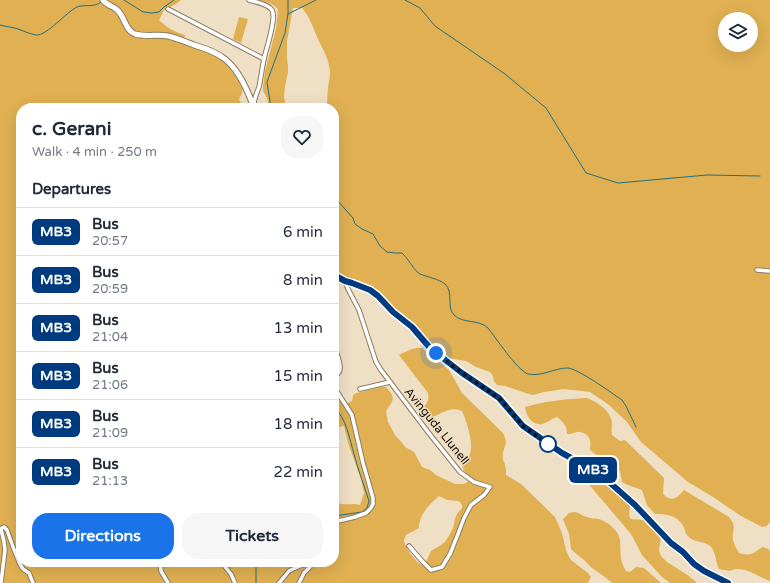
<!DOCTYPE html>
<meta charset="utf-8">
<style>
body{margin:0;font-family:"Varela Round",sans-serif;background:#f6f6f7;color:#1f2937;height:100vh;display:flex;flex-direction:column;font-size:15px;white-space:nowrap}
*{box-sizing:border-box;margin:0}
p{font-size:13px;color:#747a83}
.icon{flex:none;width:22px;height:22px;fill:none;stroke:currentColor;stroke-width:2;stroke-linecap:round;stroke-linejoin:round}
.map{position:relative;flex:1;overflow:hidden}
.panel{position:absolute;left:16px;top:103px;width:323px;height:464px;display:flex;flex-direction:column;background:#fff;border-radius:16px;box-shadow:0 4px 16px #0002}
.panel>*{flex:none}
.badge{padding:0 8px;border-radius:6px;font-size:14px;line-height:26px}
.tools{position:absolute;left:718px;top:12px;display:grid;gap:8px}
.tools a{display:grid;place-items:center;width:40px;height:40px;border-radius:50%;background:#fff;box-shadow:0 4px 16px #0002;font-size:20px}
.you{position:absolute;width:20px;height:20px;margin:-10px;border:3px solid #fff;border-radius:50%;background:#1a73e8;box-shadow:0 0 0 6px #1a73e833}
.map>.badge{position:absolute;translate:-50% -50%;box-shadow:0 0 0 2px #fff}
h2{padding:0 16px;font-size:15px;line-height:36px}
.round{display:grid;place-items:center;flex:none;width:42px;height:42px;border-radius:16px;background:#f6f6f7}
.overview{display:flex;align-items:center;justify-content:space-between;height:68px;padding:0 16px}
h1{font-size:19px;font-weight:800;line-height:30px}
.primary-button{display:flex;gap:8px;margin-top:auto;padding:8px 16px}
.primary-button a{flex:1;height:46px;border-radius:16px;background:#1a73e8;color:#fff;font-size:16px;font-weight:800;line-height:46px;text-align:center}
.primary-button a+a{background:#f6f6f7;color:#1f2937}
ul{padding:0;list-style:none}
li{display:flex;align-items:center;gap:12px;height:48px;padding:0 16px;border-top:1px solid #e0e1e3}
li div{flex:1}
li b{display:block;font-size:15px}
li em{font-style:normal}
li .badge{min-width:44px;font-weight:700;text-align:center}
.map>svg:first-child{display:block}
.green{fill:#e0b052;fill-rule:evenodd}
.lines{fill:none;stroke-linecap:round;stroke-linejoin:round}
.stream{stroke:#23707e;stroke-width:1}
.street-casing{stroke:#8b7d64;stroke-width:5.5}
.secondary-casing{stroke:#8b7d64;stroke-width:7}
.street{stroke:#fff;stroke-width:3.5}
.secondary{stroke:#fff;stroke-width:5}
.line-casing{stroke:#fff;stroke-width:9}
.line{stroke:#003b80;stroke-width:6}
.walk{stroke:#140f06;stroke-width:4;stroke-dasharray:0 7.2}
.stop-dot{fill:#fff;stroke:#003b80;stroke-width:2}
.labels{text-anchor:middle;dominant-baseline:central;stroke-width:3;stroke-linejoin:round;paint-order:stroke}
.street-label{font-size:12px;fill:#140f06;stroke:#efdfc4}
</style>
<div class="map">
<svg width="770" height="583" viewBox="0 0 770 583">
<rect width="100%" height="100%" fill="#efdfc4"/>
<!-- green -->
<g class="green">
<path d="M 0,0 L 181,0 L 176,4 L 164,10 L 159,20 C 167,28 175,32 185,35 L 183,43 L 218,56 L 226,63 L 243,87 L 242,93 L 240,97 L 239,100 L 243,105 L 243,108 L 21,108 L 21,562 L 334,562 L 334,460 L 336,482 L 335,491 L 337,502 C 344,507 352,502 360,505 L 364,493 L 361,479 L 348,443 L 344,426 L 334,428 L 334,391 L 344,405 L 352,401 C 353,397 352,394 357,393 L 381,387 L 386,387 C 397,399 393,400 386,411 L 388,422 L 395,435 L 402,443 L 405,447 L 414,452 L 422,467 L 430,470 L 436,475 L 455,484 L 463,484 L 468,482 C 470,471 455,469 468,460 C 469,456 471,452 471,448 C 472,439 466,419 462,411 C 448,405 439,417 426,419 L 422,416 L 419,412 C 424,404 430,404 428,393 L 399,355 C 406,352 414,347 422,348 L 449,370 L 462,393 L 503,433 C 510,446 501,448 503,459 C 503,461 505,463 505,465 C 506,468 506,472 506,475 L 521,484 L 555,517 L 562,533 L 566,550 L 568,555 L 571,560 L 588,573 L 591,577 L 588,583 L 0,583 ZM 439,496 L 447,500 L 458,501 L 460,502 L 462,505 L 462,508 L 457,514 L 455,519 L 453,528 L 449,536 L 444,543 L 431,551 L 425,564 L 422,565 C 415,562 405,547 404,540 L 406,535 L 419,528 C 419,514 430,504 439,496 Z"/>
<path d="M 259,0 L 770,0 L 770,522 L 767,526 L 762,527 L 741,516 L 713,497 L 688,482 L 641,442 L 627,422 L 609,405 L 590,392 L 564,389 L 544,392 L 533,395 L 528,394 L 523,392 L 505,386 L 497,385 L 494,381 L 493,376 L 490,372 L 476,367 L 466,361 L 447,358 L 434,347 L 414,325 L 402,316 L 384,296 L 378,290 L 364,284 L 334,272 L 334,108 L 326,108 C 328,102 327,96 328,89 C 328,84 330,79 330,74 C 330,60 323,50 318,39 C 313,28 310,17 302,8 L 293,8 L 287,41 L 287,58 L 288,66 L 288,72 L 285,86 L 284,97 L 286,108 L 270,108 L 267,98 L 263,91 L 263,86 L 265,71 L 276,29 L 278,9 L 272,4 ZM 725,19 L 751,19 L 751,45 L 725,45 Z"/>
<polygon points="239,17 248,19 241,43 233,39"/>
<path d="M 587,398 C 597,402 610,410 612,422 C 612,426 611,431 612,435 L 620,441 L 625,440 L 664,478 L 663,494 C 672,503 677,498 684,490 L 729,517 C 738,528 731,530 733,540 C 734,545 737,549 739,553 C 753,557 752,553 763,547 L 768,549 L 770,551 L 770,581 C 758,577 743,564 730,571 L 719,569 C 716,563 716,554 712,548 C 707,541 696,543 690,538 C 686,535 685,531 684,527 C 677,515 667,514 655,514 L 647,505 L 642,490 C 635,487 628,486 622,482 L 620,471 L 617,467 L 603,460 L 590,450 C 590,447 591,443 590,440 C 589,435 582,431 577,432 C 573,433 572,434 567,434 C 567,425 564,423 557,417 C 551,419 547,423 542,424 C 532,426 526,415 525,407 C 546,401 565,399 587,398 Z"/>
<polygon points="578,466 585,469 610,488 630,504 629,516 631,519 643,520 653,527 659,533 661,537 659,550 661,556 667,562 689,576 697,583 670,583 662,577 642,555 631,534 575,468"/>
<path d="M 575,512 C 580,513 582,516 587,517 C 591,519 595,518 599,519 C 608,522 619,531 620,540 C 621,552 619,560 626,571 L 630,572 L 636,567 L 644,568 L 661,583 L 612,583 L 605,577 L 592,568 L 583,559 L 574,552 L 571,549 L 569,534 L 563,519 L 569,513 Z"/>
</g>
<g class="lines">
<!-- stream -->
<g class="stream">
<polyline points="124,0 143,12 152,13 159,12 164,7 174,0"/>
<polyline points="405,0 420,8 435,26 505,74 546,108 586,173 618,183 707,175 760,176"/>
<polyline points="288,14 316,0"/>
<path d="M 0,25 C 6,27 13,27 18,29 C 24,31 30,34 36,35 C 47,36 66,12 77,7 C 85,4 94,8 101,2"/>
<polyline points="271,108 267,82 285,33 288,14 288,0"/>
<path d="M 334,194 L 337,200 L 353,218 L 355,224 L 362,229 L 373,234 L 380,246 L 387,252 L 395,253 L 402,253 C 404,255 406,257 408,260 C 412,265 414,270 420,274 C 427,277 439,279 445,284 C 454,292 446,307 454,315 C 463,324 479,319 488,328 C 496,338 517,370 528,374 C 541,377 555,368 567,368 C 576,367 613,394 622,400 L 626,406 L 636,427"/>
<path d="M 334,408 C 346,416 350,441 354,454 C 358,470 364,485 369,501 L 367,508 L 362,512 L 334,516"/>
<polyline points="256,583 256,562"/>
</g>
<defs>
<g id="street">
<path d="M 249,0 C 256,2 268,4 272,10 C 277,18 266,49 264,59 C 262,68 261,78 259,87 C 257,93 254,98 254,105"/>
<polyline points="168,9 264,59"/>
<polyline points="757,270 770,271"/>
<polyline points="345,281 348,289 359,310 376,362 381,370 428,432 460,472 474,482 490,487 484,495 471,505 464,518 458,534 450,554 442,567 431,570 422,561 409,546"/>
<path d="M 334,346 C 336,352 341,362 340,369 C 340,373 337,375 334,377"/>
<polyline points="334,387 352,415 363,463 373,498 373,504 371,508 366,513 355,517 334,522"/>
<polyline points="360,389 390,382"/>
<polyline points="160,562 161,571 168,583"/>
<polyline points="221,562 231,574 235,583"/>
<polyline points="1,583 5,550 4,542 1,529 2,528 4,527 7,530 13,547 20,564 23,569 29,573 33,583"/>
<polyline points="279,583 289,571 293,569 305,564 309,564 310,567 304,573 299,583"/>
</g>
<g id="secondary">
<path d="M 103,0 C 107,6 115,6 119,12 C 125,19 126,31 135,34 C 145,37 158,34 168,36 C 177,38 186,42 194,45 C 204,48 214,51 222,57 C 238,67 248,91 254,108"/>
<polyline points="334,275 345,281 360,286 370,290 378,296 393,311 412,327 426,344 436,353 462,373 499,398 523,426 562,453 599,473 635,505 671,543 683,552 694,564 704,571 728,583"/>
</g>
</defs>
<!-- street casing -->
<use href="#street" class="street-casing"/>
<!-- secondary casing -->
<use href="#secondary" class="secondary-casing"/>
<!-- street -->
<use href="#street" class="street"/>
<!-- secondary -->
<use href="#secondary" class="secondary"/>
</g>
<g class="lines">
<defs>
<polyline id="line" points="334,275 345,281 352,283 370,290 378,296 393,312 412,327 430,348 462,373 499,398 523,426 562,453 599,473 635,505 671,543 683,552 694,564 704,571 728,583"/>
</defs>
<!-- line casing -->
<use href="#line" class="line-casing"/>
<!-- line -->
<use href="#line" class="line"/>
<!-- walk -->
<polyline class="walk" points="436,353 462,373 499,398 523,426 548,444"/>
</g>
<!-- markers -->
<circle class="stop-dot" cx="548" cy="444" r="8"/>
<g class="labels">
<!-- street labels -->
<g class="street-label">
<text transform="translate(437 426) rotate(51)">Avinguda Llunell</text>
</g>
</g>
</svg>
<div class="tools">
<a><svg class="icon" aria-label="layers" viewBox="0 0 24 24"><path d="M12 4l9 5-9 5-9-5zM3 14l9 5 9-5"/></svg></a>
</div>
<div class="you" style="left:436px;top:353px"></div>
<b class="badge" style="left:593px;top:470px;background:#003b80;color:#fff">MB3</b>
<section class="panel">
<div class="overview"><div><h1>c. Gerani</h1><p>Walk · 4 min · 250 m</p></div><a class="round"><svg class="icon" aria-label="heart" viewBox="0 0 24 24"><path d="M12 20l-8-8c-3-5 5-10 8-4 3-6 11-1 8 4z"/></svg></a></div>
<h2>Departures</h2>
<ul>
<li><span class="badge" style="background:#003b80;color:#fff">MB3</span><div><b>Bus</b><p>20:57</p></div><em>6 min</em></li>
<li><span class="badge" style="background:#003b80;color:#fff">MB3</span><div><b>Bus</b><p>20:59</p></div><em>8 min</em></li>
<li><span class="badge" style="background:#003b80;color:#fff">MB3</span><div><b>Bus</b><p>21:04</p></div><em>13 min</em></li>
<li><span class="badge" style="background:#003b80;color:#fff">MB3</span><div><b>Bus</b><p>21:06</p></div><em>15 min</em></li>
<li><span class="badge" style="background:#003b80;color:#fff">MB3</span><div><b>Bus</b><p>21:09</p></div><em>18 min</em></li>
<li><span class="badge" style="background:#003b80;color:#fff">MB3</span><div><b>Bus</b><p>21:13</p></div><em>22 min</em></li>
</ul>
<div class="primary-button"><a>Directions</a><a>Tickets</a></div>
</section>
</div>
